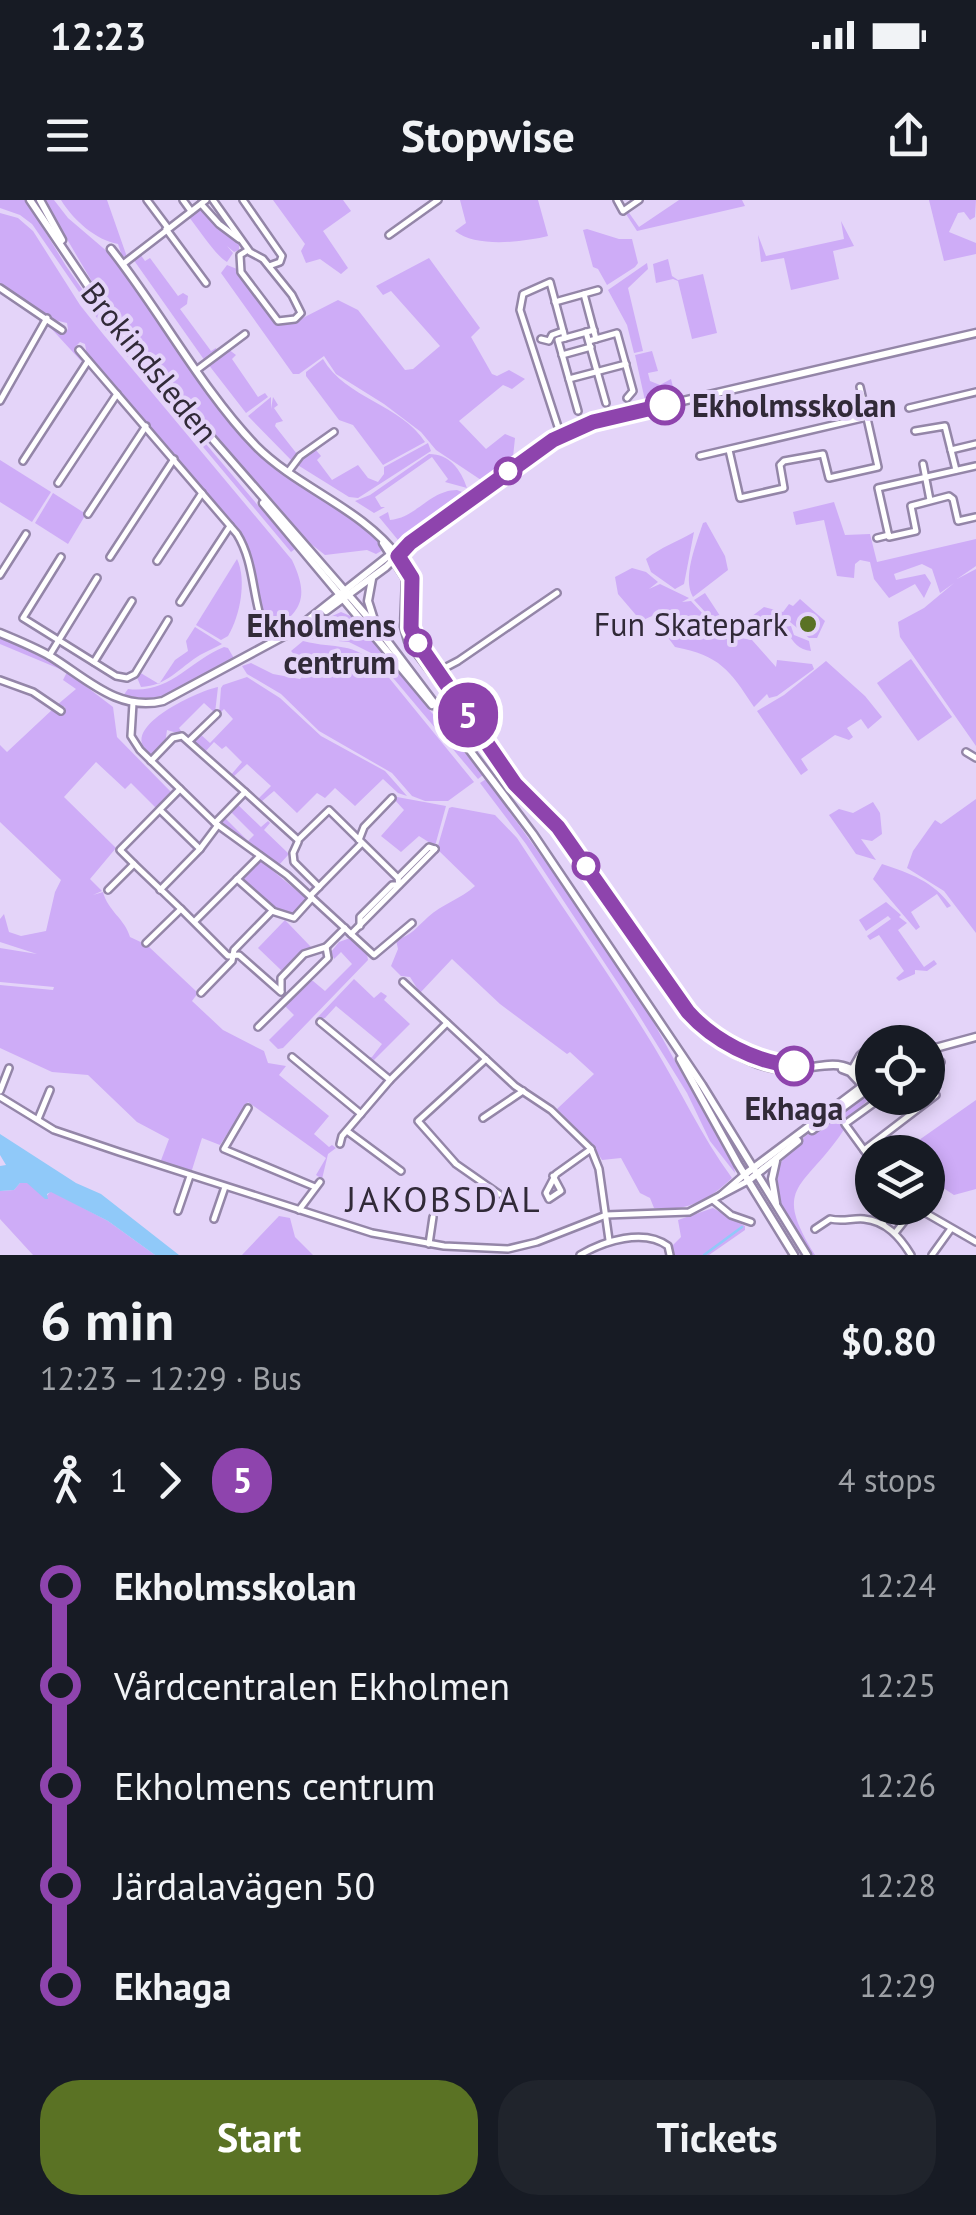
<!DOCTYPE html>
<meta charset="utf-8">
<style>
body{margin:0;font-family:"PT Sans",sans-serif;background:#20242c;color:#f1f3f6;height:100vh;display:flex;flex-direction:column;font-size:38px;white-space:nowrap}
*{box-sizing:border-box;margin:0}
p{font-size:32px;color:#9ea1a6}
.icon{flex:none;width:55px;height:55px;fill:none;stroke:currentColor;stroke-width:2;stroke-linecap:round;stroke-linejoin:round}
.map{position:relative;height:1055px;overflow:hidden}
.panel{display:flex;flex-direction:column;background:#171b24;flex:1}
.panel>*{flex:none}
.badge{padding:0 20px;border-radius:32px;font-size:35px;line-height:65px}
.tools{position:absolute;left:855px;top:825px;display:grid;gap:20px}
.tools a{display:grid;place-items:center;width:90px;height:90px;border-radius:50%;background:#171b24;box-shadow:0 5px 15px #0003;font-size:50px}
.map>.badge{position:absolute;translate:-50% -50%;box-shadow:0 0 0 5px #fff}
.legs{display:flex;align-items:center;gap:15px;height:110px;padding:0 40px;font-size:32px}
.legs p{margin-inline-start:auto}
.summary{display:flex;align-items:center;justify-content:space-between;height:170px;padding:0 40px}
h1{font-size:55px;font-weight:800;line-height:75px}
.cta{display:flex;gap:20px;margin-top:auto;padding:20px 40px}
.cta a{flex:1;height:115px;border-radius:40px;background:#5a7224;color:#fff;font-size:40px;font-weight:800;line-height:115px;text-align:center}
.cta a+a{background:#20242c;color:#f1f3f6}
ul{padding:0 40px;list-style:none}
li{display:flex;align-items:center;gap:35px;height:100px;font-size:38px}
li i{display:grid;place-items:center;width:15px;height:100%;margin:0 12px;background:currentColor}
li i::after{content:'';width:25px;height:25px;margin:-12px;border:8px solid;border-radius:50%;background:#171b24}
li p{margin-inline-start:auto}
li:first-child i{background:linear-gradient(#0000 50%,currentColor 0)}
li:last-child i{background:linear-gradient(currentColor 50%,#0000 0)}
.status{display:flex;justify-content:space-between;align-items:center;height:70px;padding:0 50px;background:#171b24;direction:ltr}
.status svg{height:28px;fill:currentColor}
header{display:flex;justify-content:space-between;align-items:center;height:130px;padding:0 40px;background:#171b24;font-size:45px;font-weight:800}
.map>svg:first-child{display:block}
.green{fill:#ceacf7}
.water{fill:#90c9f9}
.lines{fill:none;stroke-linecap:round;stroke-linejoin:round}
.stream{stroke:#90c9f9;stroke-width:2.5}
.street-casing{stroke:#9486a8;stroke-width:10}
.secondary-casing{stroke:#9486a8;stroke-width:11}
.street{stroke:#fff;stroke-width:5}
.secondary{stroke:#fff;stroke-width:6}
.line-1-casing{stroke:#fff;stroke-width:22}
.line-1{stroke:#8e44ad;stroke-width:15}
.stop-1-dot{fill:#fff;stroke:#8e44ad;stroke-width:5}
.poi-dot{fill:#5a7224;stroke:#e4d4f9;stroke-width:4}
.labels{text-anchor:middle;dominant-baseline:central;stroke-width:8;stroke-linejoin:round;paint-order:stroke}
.street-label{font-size:32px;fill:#312a38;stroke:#e4d4f9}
.stop-label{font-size:32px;font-weight:bold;fill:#312a38;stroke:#e4d4f9;text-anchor:start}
.poi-label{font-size:32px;fill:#312a38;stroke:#e4d4f9;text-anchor:end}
.neighbourhood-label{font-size:35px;letter-spacing:2.5px;fill:#312a38;stroke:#e4d4f9}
</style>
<div class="status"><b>12:23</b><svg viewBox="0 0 49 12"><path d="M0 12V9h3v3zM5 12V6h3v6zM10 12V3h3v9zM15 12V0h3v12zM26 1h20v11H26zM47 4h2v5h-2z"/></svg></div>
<header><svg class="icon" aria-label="menu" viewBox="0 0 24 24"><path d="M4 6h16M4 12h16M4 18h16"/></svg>Stopwise<svg class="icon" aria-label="share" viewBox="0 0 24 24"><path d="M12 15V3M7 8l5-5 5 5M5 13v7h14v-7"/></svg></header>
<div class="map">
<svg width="976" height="1055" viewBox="0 0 976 1055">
<rect width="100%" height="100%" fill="#e4d4f9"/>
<!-- green -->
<g class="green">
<polygon points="0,0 26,0 66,66 117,139 295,349 291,352 106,131 32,24 20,15 0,8"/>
<polygon points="44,0 54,0 68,18 116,59 222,209 268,260 354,317 376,338 383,350 376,354 367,350 325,355 306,340 130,137 101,97"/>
<path d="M 61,0 L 107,0 L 127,57 L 122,56 L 118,44 C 96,40 74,21 61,0 Z"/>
<polygon points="273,0 343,0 351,11 323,31 348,68 341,74 320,59 306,63 301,51 305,44"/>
<path d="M 460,0 L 538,0 L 548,36 C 523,42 476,48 455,31 L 466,23 Z"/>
<polygon points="679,0 742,0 745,6 637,31 626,14 627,10 639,27"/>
<polygon points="929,0 976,0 975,17 970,20 964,12 958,13 949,32 976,43 976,54 944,61"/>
<path d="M 198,8 L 203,9 L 239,42 L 239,50 L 234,52 L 227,46 L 233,53 L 227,62 C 215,55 199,29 188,16 Z"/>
<path d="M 0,13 L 18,18 L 33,31 L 80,105 L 103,134 L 292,360 C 309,396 303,410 272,432 C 254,413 256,363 239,333 L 87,155 L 85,144 L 80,142 L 75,147 L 82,162 L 47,124 L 63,134 L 68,129 L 67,123 L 54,120 L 0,85 Z"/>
<polygon points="841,21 854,46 833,51 839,79 791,90 784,58 761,62 758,35 766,56 844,39"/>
<polygon points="587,29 619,39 632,39 638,63 635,67 607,85 598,69 593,67 583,30"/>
<polygon points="140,54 145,61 150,58 178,96 183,93 188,96 187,104 180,109 211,151 216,148 217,151 205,161 133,59"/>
<polygon points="429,58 480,128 471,137 492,174 497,176 509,170 525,179 512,189 503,185 459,221 486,249 505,234 515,238 513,257 481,280 436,250 421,232 384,204 336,174 324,156 299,174 293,174 221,73 227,65 237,69 282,123 293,123 338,100 358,110 405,170 413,169 440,146 391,91 383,95 376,86"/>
<polygon points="668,59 672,76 678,80 703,74 717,133 692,139 678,81 673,79 656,83 653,64"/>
<polygon points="647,63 648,69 628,88 643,151 634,153 627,125 608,90"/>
<polygon points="228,149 236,155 232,159 258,197 265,193 268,197 246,213 208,164"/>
<polygon points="652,151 658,171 648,173 650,181 660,185 671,179 675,195 684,196 646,205 635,155"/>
<path d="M 323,159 C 345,198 402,205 425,242 L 383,265 L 353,225 L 339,220 L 306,176 L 306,172 Z"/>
<polygon points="271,197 271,209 273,197 278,205 274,208 283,221 276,223 275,226 297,254 292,261 248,216"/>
<polygon points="428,243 431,251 358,298 349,297 296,264 315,249 321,256 317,260 332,280 358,265 368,278 378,282 384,274 384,267"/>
<path d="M 429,254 C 450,254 461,270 467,288 L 445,282 L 448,279 L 432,257 L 375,297 L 381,307 L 385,307 L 374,313 L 355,301 L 370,295 Z"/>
<polygon points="0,260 51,292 32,322 0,302"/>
<path d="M 457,290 L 462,292 L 398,340 L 379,317 L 388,312 L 390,320 C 416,318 430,290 457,290 Z"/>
<polygon points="53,293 86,314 68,344 35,323"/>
<polygon points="834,302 845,335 870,334 877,362 976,339 976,366 957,379 976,369 976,546 900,437 898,422 924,408 954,383 940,393 932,369 922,364 894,374 896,380 925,374 931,383 924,398 915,384 889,398 874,379 870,362 860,360 855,364 854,378 837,376 824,320 796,325 793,312"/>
<path d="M 706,322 L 725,356 L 728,370 L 693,397 C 682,378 696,344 703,323 Z"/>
<path d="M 694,332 L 684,384 L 675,389 L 651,372 L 646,359 C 661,347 677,342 694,332 Z"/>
<path d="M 237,359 C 247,380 240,416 228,436 L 221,440 L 196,425 Z"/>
<path d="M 632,368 L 646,372 L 658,382 L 649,389 L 660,384 L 689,398 L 682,402 L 691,401 L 716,428 L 729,436 L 752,440 L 776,467 L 777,460 L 812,464 L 814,469 L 777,496 L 769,498 L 767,494 L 754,507 C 729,469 720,456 675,447 L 652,416 L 641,421 L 618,394 L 615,377 Z"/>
<path d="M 705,393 L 726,425 L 734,420 L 745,432 L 747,420 L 764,407 L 783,412 L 789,404 L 793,406 L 800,399 L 825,421 L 817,438 L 809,438 L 783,416 L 775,421 L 784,427 L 791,426 L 794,435 L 809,441 L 811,451 C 799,450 793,442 787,432 L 774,428 L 767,436 L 756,432 L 748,434 L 750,437 L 718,426 L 694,400 Z"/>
<polygon points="341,412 353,417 483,575 478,579 373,454 349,442 305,438 308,427"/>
<path d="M 195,427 L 222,444 C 215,448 207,451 200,455 C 179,468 167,486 141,487 L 136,475 L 139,472 L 159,484 L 175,460 L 188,451 L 186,441 Z"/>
<path d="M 0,436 L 62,468 L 113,507 L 117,537 L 171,592 L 156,608 L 131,583 L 125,589 L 96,562 L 64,597 L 116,648 L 90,679 L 102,691 L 93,695 L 103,692 C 108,711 125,719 130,737 L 147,745 L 198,793 L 192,801 L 223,830 L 264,851 L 268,863 L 286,866 L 279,875 L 329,916 L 314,934 L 329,947 L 332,945 L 336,948 L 328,954 L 322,979 L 316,975 L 326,958 L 248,902 L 220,945 L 202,938 L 191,973 L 160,963 L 169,939 L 137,922 L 88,875 L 52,872 L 0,848 L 0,785 L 53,790 L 54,787 L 0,782 L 0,748 L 37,754 L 0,742 L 0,719 L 4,714 L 9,732 L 21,736 L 46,731 L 55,692 L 61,680 L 0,622 L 0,545 L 7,552 L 54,508 L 65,512 L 65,507 L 57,505 L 76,489 L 63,480 L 67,472 L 0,444 Z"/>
<path d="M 303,441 C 338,450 351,440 381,468 L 474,582 L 448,601 L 425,601 L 412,596 L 392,573 L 319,531 L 281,494 L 247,474 L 242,466 L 251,463 L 273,474 L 300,479 L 309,470 L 291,451 Z"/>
<path d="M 224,447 L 228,448 L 235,460 C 201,478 163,509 123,496 L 128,489 C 170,494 188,462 224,447 Z"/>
<polygon points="911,459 952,517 918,541 877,483"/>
<polygon points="826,461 865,496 882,517 868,529 861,519 847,528 853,537 849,540 835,535 801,559 808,570 801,575 757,511 784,495"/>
<polygon points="247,477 280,498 321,536 385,571 407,596 398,593 383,579 355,606 335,588 325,598 317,593 297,613 274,591 261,602 258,599 271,586 247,564 232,578 230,576 242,562 226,546 222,549 214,542 205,552 195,542 199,533 210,543 233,519 224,509 219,514 221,488 223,485"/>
<path d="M 218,487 L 215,513 L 204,503 L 179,528 L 184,535 L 167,530 L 165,544 L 153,555 C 111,531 197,491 218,487 Z"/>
<polygon points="486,579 595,731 650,816 734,967 735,973 710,941 687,893 635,809 526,644 480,583"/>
<polygon points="397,597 446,606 435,646 419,636 401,652 381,636 404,610 394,599"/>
<polygon points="976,599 976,733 944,691 907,668 913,651 935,620 941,624"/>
<polygon points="873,602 880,613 882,634 872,641 861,639 876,660 856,654 829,615 839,609 853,613"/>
<polygon points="236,603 261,627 268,621 270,623 264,630 289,654 279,665 221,622 225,618 248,641 254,635 232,613 228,613"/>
<path d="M 452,607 L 495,615 L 517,638 C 562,707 610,775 653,845 C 680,889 701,936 732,978 C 709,1000 687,1012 654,1008 L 650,998 L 640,993 L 621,958 L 602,960 L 592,944 L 557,909 L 594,874 L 570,852 L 567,854 L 500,804 L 452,759 L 420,793 L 410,777 L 401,776 L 391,766 L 398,749 L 396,740 C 412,735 417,727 428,717 C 442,704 461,699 475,686 L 437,649 L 449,608 Z"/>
<path d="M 260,660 L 308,700 L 294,715 L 285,716 L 268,706 C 264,694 245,691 242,677 Z"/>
<path d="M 882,664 C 910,673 934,682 951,706 L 947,708 L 937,694 L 911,712 L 920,727 L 916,730 L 873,679 Z"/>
<polygon points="886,702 901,715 899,717 907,723 898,730 924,767 934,760 937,764 927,771 915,770 915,774 899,781 896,778 904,771 879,735 870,740 867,736 891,719 888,716 866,731 859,720"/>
<polygon points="285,720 311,747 282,771 258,748"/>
<polygon points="350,738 367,754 368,760 283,848 278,849 269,840 294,815 283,804 308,781 313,781 325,791 352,764 341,752 334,759 331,752 339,742"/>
<polygon points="354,779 374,798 381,792 387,796 384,800 410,824 374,860 375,864 367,858 372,857 382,844 336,806 325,818 317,818"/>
<path d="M 861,897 L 866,897 L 867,901 L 843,924 L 845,928 L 839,937 C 801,990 773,987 815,1055 L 812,1055 C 799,1034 778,1010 775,984 C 772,950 836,915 861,897 Z"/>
<polygon points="976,900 976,989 954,995 928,978 928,952 902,952"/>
<polygon points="20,983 28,983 45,998 51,991 108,1021 155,1055 33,1055 0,1019 0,991 14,990"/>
<polygon points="713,1008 745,1026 745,1030 709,1055 672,1055 671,1047 681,1037 678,1020"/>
<polygon points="279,1016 290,1018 295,1037 313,1055 242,1055"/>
</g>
<!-- water -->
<polygon class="water" points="0,934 76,983 101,994 179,1055 155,1055 108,1021 51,992 47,994 48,999 45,999 27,983 20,983 14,990 0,991 0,966 6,965 0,955"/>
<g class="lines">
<!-- stream -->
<polyline class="stream" points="704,1055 742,1027"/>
<defs>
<g id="street">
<polyline points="147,0 168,28"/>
<polyline points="183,0 191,11"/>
<polyline points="213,0 250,52 263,59 292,95 301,113 295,119 278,121 241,72 240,55 248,50"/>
<polyline points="243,0 282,56 280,62 269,66"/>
<polyline points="617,0 623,11 639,0"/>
<polyline points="201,4 219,24 239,39"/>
<polyline points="166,29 206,83"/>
<polyline points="389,35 438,0"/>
<polyline points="123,64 206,0"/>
<polyline points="0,88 62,130"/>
<polyline points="584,94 596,139"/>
<polyline points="555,102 598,90"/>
<polyline points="586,132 606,203"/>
<polyline points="541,139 549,141 552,135 563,131"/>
<polyline points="589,141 617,133 633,191 627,198"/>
<path d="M 79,150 L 237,334 C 258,368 250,409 272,442"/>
<polyline points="562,155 591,147"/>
<polyline points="198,169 245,134"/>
<polyline points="569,179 626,164"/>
<polyline points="0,201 47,118"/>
<polyline points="909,208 976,192"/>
<polyline points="578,211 558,140 594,130"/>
<polyline points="915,231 945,226 956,270"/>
<polyline points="561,236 520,110 523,94 550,82 565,138"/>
<polyline points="729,250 740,298 784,288 780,265 784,261 823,254 829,278 878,267 860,187"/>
<polyline points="951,250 976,244"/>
<polyline points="700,256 867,217"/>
<polyline points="23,261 88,161"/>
<polyline points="923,264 930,300"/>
<polyline points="976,266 878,288 889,337 916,331 911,306 949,296 953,299 958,321 976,317"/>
<polyline points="288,272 300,256 334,232"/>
<polyline points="58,283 117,194"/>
<polyline points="88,314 146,226"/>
<polyline points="877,338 889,335"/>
<polyline points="61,357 23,418 116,476 127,478 135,474 168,420"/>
<polyline points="110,357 174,259"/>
<polyline points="157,361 202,293"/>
<polyline points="0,375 26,334"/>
<polyline points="180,402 230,326"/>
<polyline points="49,456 97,378"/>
<polyline points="94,462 132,401"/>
<polyline points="435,473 458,461 557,393"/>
<polyline points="0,480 33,492 61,511"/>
<polyline points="133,503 131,536 140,550 215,623 287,675 374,755 412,723"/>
<polyline points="190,540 217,514"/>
<polyline points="966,552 976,558"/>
<polyline points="151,561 173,538 182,536 245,592 215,623"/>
<polyline points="245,592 298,640 329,610 398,678 399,685 392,685 360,717 360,726"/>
<polyline points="160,610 200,649"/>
<polyline points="359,640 364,627 392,598"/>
<polyline points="298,642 293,653 294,662 319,687"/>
<polyline points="134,664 120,650 180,589"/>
<polyline points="398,678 429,647 435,649"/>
<polyline points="237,679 272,710"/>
<polyline points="108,690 134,664 181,709"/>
<polyline points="160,690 200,649 218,625"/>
<polyline points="310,696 362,643"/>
<polyline points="195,721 260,656"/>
<polyline points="351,734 435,649"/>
<polyline points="146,743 181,709 228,756 239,755 281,792"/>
<polyline points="403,782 515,886 551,910 591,949 599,969 609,1040"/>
<polyline points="281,791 281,778 304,754 326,747 345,728"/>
<polyline points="201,793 232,761 234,750 272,711 294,718 312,698"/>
<polyline points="320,822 390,880"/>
<polyline points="258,827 328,758 326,747"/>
<polyline points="875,842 887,833"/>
<polyline points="292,857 361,914"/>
<polyline points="486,859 418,921 456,964 499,994"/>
<polyline points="928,868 941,862"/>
<polyline points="852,869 860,855 872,845"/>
<polyline points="0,891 9,868"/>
<polyline points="0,897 54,930 119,952 372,1033 444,1046 508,1049 537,1042 606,1015 689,1012 748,981"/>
<polyline points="248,908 224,949 315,987"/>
<polyline points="483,918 523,891"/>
<polyline points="38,919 50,890"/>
<polyline points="347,931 401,971"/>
<polyline points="340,944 342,936 390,880 447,823"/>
<polyline points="864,950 936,895"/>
<polyline points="872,961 845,924 881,898"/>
<polyline points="553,976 561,991 549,999 546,993 556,974 591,949"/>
<polyline points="721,995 744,975"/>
<polyline points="714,1001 731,1015 751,1022"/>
<polyline points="917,1008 976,1042"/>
<polyline points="299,1010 320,982"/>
<polyline points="178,1011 190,976"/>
<polyline points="214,1019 225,987"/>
<polyline points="883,1024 891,1008"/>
<path d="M 815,1029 L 830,1019 C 843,1022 852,1018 864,1019 C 886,1021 900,1037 911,1055"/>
<polyline points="895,1033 915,1008"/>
<polyline points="429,1044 433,1017"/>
<path d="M 580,1055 C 604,1041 644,1028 668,1046 L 670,1055"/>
<polyline points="932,1055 950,1030"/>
</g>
<g id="secondary">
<polyline points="30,0 120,133 379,430 533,634 702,885 807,1055"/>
<polyline points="40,0 62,40"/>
<path d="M 111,49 C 160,111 202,190 256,246 C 299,289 362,308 399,358 C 422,388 404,401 411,431 C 417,452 461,502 475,526"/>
<polyline points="263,303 432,505"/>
<path d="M 383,343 L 406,379 L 404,427 L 408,441 L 515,583 L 553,619 L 698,823 C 720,845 747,865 779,869 C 818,873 842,848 871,887"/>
<polyline points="372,379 368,401 374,420"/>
<polyline points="326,411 386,367 409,344"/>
<path d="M 0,433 C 17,440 34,447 50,456 C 86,478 118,512 163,501 L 295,430 L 401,346 L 410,343 C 471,298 532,241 605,219 L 976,133"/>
<polyline points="721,841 789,866"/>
<polyline points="928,850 976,837"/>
<polyline points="680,859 738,964 794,1055"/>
<polyline points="842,869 850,872 863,886"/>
<polyline points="812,930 872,886"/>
<polyline points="744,975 872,879"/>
<polyline points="748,981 798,941"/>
<polyline points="776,1003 772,979 776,961"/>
</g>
</defs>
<!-- street casing -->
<use href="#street" class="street-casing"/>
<!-- secondary casing -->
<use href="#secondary" class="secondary-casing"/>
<!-- street -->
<use href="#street" class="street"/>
<!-- secondary -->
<use href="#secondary" class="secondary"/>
</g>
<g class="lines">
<defs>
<path id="line-1" d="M 665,205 L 593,222 L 553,240 L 410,343 L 398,356 L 412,378 L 411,428 L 418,443 L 515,584 L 558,627 L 688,812 C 714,841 755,862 794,866"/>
</defs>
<!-- line-1 casing -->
<use href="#line-1" class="line-1-casing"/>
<!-- line-1 -->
<use href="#line-1" class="line-1"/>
</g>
<!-- markers -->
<g class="stop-1-dot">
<circle cx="665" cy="205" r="18"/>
<circle cx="508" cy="271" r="12"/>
<circle cx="418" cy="443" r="12"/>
<circle cx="586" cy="666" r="12"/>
<circle cx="794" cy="866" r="18"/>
</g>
<circle class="poi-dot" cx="808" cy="424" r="10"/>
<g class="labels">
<!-- street labels -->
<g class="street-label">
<text transform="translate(150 162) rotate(51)">Brokindsleden</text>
</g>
<!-- stop labels -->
<g class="stop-label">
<text x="692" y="205">Ekholmsskolan</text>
<text x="396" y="425" text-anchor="end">Ekholmens<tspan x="396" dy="37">centrum</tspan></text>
<text x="794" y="908" text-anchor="middle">Ekhaga</text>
</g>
<!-- poi labels -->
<g class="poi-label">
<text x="788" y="424">Fun Skatepark</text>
</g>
<!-- neighbourhood labels -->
<g class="neighbourhood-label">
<text x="444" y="999">JAKOBSDAL</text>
</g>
</g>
</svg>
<div class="tools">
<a><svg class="icon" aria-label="locate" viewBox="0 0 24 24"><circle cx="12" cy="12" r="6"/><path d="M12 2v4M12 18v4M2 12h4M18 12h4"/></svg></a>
<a><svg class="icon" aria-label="layers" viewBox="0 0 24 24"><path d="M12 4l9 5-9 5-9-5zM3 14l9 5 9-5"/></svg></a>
</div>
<b class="badge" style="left:468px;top:515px;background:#8e44ad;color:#fff">5</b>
</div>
<section class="panel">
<div class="summary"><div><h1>6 min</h1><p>12:23 – 12:29 · Bus</p></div><b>$0.80</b></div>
<div class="legs"><svg class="icon" aria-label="walk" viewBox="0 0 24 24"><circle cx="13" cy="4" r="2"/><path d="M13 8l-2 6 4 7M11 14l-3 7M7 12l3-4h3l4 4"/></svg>1<svg class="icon" aria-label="forward" viewBox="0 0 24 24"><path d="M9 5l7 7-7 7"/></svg><b class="badge" style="background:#8e44ad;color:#fff">5</b><p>4 stops</p></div>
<ul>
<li><i style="color:#8e44ad"></i><b>Ekholmsskolan</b><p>12:24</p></li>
<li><i style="color:#8e44ad"></i><span>Vårdcentralen Ekholmen</span><p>12:25</p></li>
<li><i style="color:#8e44ad"></i><span>Ekholmens centrum</span><p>12:26</p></li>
<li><i style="color:#8e44ad"></i><span>Järdalavägen 50</span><p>12:28</p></li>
<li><i style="color:#8e44ad"></i><b>Ekhaga</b><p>12:29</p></li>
</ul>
<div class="cta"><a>Start</a><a>Tickets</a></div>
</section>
